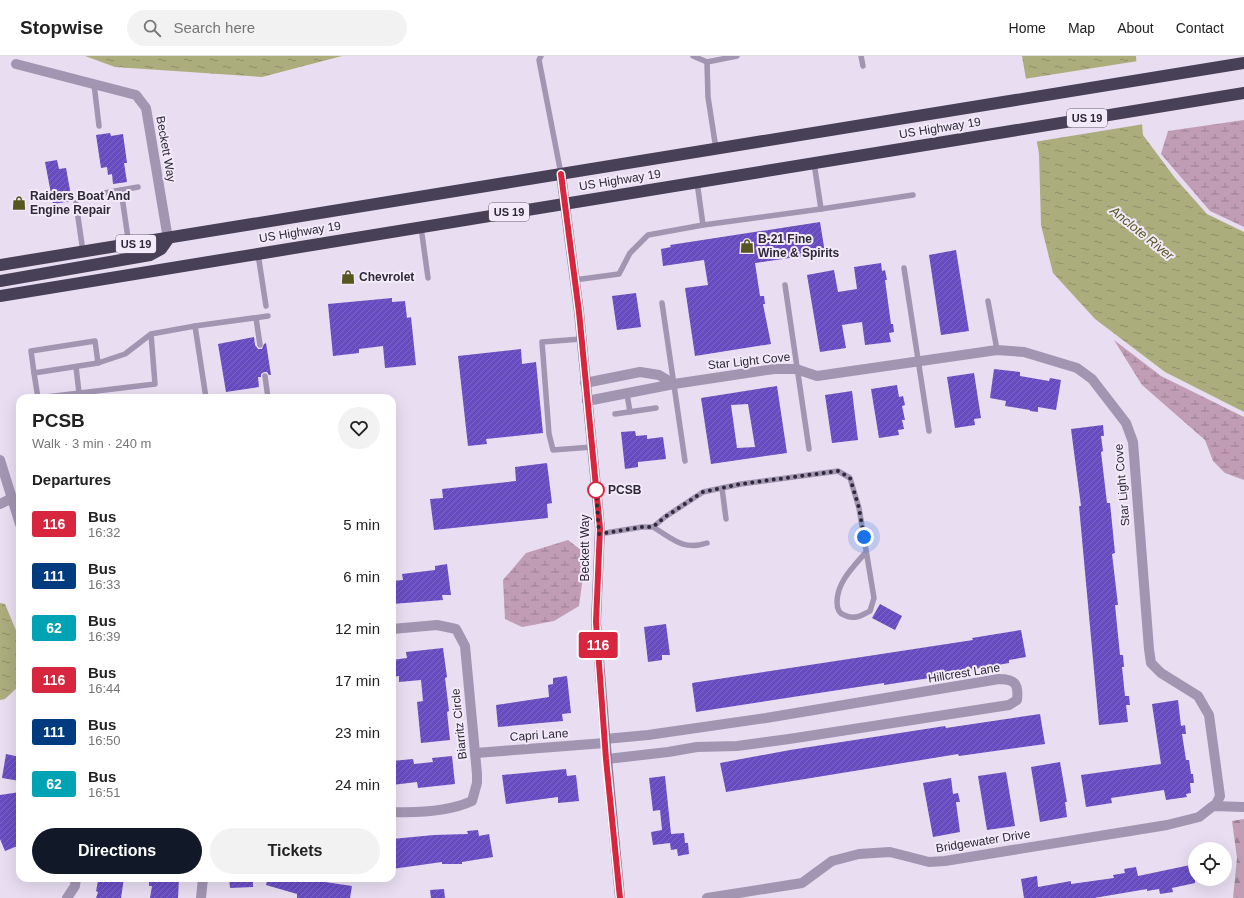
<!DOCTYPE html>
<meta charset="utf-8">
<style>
body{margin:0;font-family:Helvetica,sans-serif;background:#f2f2f2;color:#222;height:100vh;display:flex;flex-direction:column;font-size:15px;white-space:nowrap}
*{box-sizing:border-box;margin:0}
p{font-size:13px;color:#767676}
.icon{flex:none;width:22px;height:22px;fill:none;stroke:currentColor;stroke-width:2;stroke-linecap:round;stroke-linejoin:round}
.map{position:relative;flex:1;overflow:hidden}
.panel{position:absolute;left:16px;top:338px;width:380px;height:488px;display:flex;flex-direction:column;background:#fff;border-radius:12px;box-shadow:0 4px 16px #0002}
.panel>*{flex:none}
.badge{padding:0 8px;border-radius:3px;font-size:14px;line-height:26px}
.fabs{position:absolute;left:1188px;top:786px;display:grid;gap:8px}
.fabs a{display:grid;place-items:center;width:44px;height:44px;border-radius:50%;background:#fff;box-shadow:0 4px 16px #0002;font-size:20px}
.you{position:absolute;width:20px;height:20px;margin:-10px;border:3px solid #fff;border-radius:50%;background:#1a73e8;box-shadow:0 0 0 6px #1a73e833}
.map>.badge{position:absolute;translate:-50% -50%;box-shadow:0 0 0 2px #fff}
h2{padding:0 16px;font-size:15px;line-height:36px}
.round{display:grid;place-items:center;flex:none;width:42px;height:42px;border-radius:21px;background:#f2f2f2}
.summary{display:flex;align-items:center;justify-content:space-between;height:68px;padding:0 16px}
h1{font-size:19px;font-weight:700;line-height:30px}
.action{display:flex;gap:8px;margin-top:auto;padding:8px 16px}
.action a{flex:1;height:46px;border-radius:24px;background:#111827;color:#fff;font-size:16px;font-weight:700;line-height:46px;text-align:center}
.action a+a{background:#f2f2f2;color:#222}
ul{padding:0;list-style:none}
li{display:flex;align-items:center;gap:12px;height:52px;padding:0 16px}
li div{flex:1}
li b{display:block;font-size:15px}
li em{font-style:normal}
li .badge{min-width:44px;font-weight:700;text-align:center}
header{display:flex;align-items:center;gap:24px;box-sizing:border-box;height:56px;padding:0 20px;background:#fff;border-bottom:1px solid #e0e0e0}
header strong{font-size:19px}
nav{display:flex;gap:22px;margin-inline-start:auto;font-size:14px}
.search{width:280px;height:36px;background:#f2f2f2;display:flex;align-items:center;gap:10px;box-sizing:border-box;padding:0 14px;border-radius:22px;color:#767676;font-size:15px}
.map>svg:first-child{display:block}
.forest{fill:url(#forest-firs)}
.wetland{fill:url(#wetland-marsh)}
.water{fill:url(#water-ripples)}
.pier{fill:#e8ddf1}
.building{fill:url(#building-hatch);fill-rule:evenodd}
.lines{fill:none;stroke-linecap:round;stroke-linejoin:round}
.lane{stroke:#a195b2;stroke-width:5.5}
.street{stroke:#a195b2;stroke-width:10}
.secondary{stroke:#877b9d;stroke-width:10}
.highway{stroke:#474057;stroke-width:12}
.line-casing{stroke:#fff;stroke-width:9}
.line{stroke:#d7263d;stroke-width:6}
.walk{stroke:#2d2937;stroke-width:4;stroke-dasharray:0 7.2}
.stop-dot{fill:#fff;stroke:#d7263d;stroke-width:2}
.labels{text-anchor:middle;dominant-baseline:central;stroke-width:4;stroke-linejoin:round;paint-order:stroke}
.shield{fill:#f2e9f9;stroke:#686371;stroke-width:1}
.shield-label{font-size:11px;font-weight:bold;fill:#2d2937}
.street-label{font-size:12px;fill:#2d2937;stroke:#f2e9f9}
.poi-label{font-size:12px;font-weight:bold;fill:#2d2937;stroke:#f2e9f9;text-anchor:start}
.stop-label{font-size:12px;font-weight:bold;fill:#2d2937;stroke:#f2e9f9;text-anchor:start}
.water-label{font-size:13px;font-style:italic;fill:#545720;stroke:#f2e9f9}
</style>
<header>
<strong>Stopwise</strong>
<div class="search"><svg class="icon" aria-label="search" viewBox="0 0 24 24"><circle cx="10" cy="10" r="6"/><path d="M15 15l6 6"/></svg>Search here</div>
<nav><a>Home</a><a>Map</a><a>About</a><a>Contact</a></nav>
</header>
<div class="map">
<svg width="1244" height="842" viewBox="0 0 1244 842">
<defs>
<pattern id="forest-firs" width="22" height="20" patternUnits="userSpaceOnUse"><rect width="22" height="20" fill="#c09db5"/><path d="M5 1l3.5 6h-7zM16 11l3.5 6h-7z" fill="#9c8094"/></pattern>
<pattern id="wetland-marsh" width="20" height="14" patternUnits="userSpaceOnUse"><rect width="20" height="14" fill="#c09db5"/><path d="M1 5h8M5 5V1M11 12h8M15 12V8" fill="none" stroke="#9c8094"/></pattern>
<pattern id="water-ripples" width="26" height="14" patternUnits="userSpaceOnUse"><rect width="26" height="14" fill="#acad7d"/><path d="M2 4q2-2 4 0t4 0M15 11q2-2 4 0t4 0" fill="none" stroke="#8c8d67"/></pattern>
<pattern id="building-hatch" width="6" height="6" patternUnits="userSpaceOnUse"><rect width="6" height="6" fill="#664bc1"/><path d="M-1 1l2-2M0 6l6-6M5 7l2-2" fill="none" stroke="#7c68c2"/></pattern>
</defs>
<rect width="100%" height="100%" fill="#e8ddf1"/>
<!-- forest -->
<polygon class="forest" points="1244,763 1244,842 1233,842 1237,802 1232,765"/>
<!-- wetland -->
<g class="wetland">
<polygon points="1244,64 1244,171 1210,155 1161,98 1168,75"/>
<polygon points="1114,284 1161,320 1244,361 1244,424 1225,417 1213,405 1205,384 1142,329"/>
<polygon points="568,484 586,498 579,550 554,565 522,571 505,563 503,524 526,497"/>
</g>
<!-- water -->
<g class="water">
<polygon points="85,0 342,0 262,21 115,11"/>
<polygon points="1022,0 1136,0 1143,79 1175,122 1207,158 1244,176 1244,356 1165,316 1095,263 1053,217 1041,169 1039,98"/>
<polygon points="0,547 5,548 20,584 20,629 5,643 0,644"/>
</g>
<!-- pier -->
<polygon class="pier" points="1138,5 1144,68 1034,86 1024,23"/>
<!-- building -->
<g class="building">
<polygon points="110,77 111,80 123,78 127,107 124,107 127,126 113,128 112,118 108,119 107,111 101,112 96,79"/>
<polygon points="57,104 59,113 66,112 72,145 53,148 45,106"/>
<polygon points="820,166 825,197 755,207 760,240 764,240 765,248 763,248 771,288 695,300 685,232 708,229 704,204 663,210 661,193 671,191 670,189"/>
<polygon points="956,194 969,275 941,279 929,199"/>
<polygon points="881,207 882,215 885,214 887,224 885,224 891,268 893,268 894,276 889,277 891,286 865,289 862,266 842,269 846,292 820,296 807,219 834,214 838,236 857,233 854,211"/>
<polygon points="636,237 641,271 617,274 612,240"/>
<polygon points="392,242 392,246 405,245 407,262 411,261 416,309 385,312 383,290 359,293 359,297 333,300 328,248"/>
<polygon points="254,281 255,289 258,293 262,293 264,288 266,287 271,319 269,319 267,316 264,316 261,318 261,321 258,321 259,331 226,336 218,288"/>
<polygon points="521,293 522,308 536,306 543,377 486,383 487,388 468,390 458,300"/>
<polygon points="994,313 1020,316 1020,320 1049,325 1050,322 1061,324 1056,354 1038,351 1038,356 1030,355 1030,354 1005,350 1006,345 990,342"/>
<polygon points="974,317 981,362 974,363 975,369 955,372 947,321"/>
<polygon points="897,329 899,341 903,340 905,349 902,350 905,364 902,364 904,373 898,374 899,379 879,382 871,333"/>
<path d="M 777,330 L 787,397 L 711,408 L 701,342 ZM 748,348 L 755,391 L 737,392 L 731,349 Z"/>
<polygon points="852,335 858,384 832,387 825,339"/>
<polygon points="1103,369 1104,380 1101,380 1103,395 1101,396 1107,447 1110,447 1115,497 1112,498 1118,549 1115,549 1120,599 1123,599 1124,611 1122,611 1125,640 1129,640 1130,649 1126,649 1128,666 1099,669 1079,450 1081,450 1071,373"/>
<polygon points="635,375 636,380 647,379 647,383 663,381 666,403 638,406 638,411 625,413 621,376"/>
<polygon points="547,407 552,447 547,448 548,462 434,474 430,443 443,442 442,433 516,425 515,411"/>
<polygon points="447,508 451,539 442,539 443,544 392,548 392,525 403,524 402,518 435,514 435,510"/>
<polygon points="880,548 902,560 895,574 872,562"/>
<polygon points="666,568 670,599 662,599 662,604 648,606 644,571"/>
<polygon points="1021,574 1026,601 1009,604 1009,607 969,614 969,616 884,629 884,627 696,656 692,627 973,584 972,582"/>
<polygon points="443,592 447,621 445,622 449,655 447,656 450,684 421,687 417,646 423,645 421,624 399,626 399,620 392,621 392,604 407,602 406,596"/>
<polygon points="567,620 571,657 562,658 563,665 498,671 496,649 549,641 548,629 553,628 553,622"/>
<polygon points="1178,644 1181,670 1185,669 1186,678 1182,678 1186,704 1189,704 1191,718 1193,718 1194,727 1190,727 1191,737 1186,738 1187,741 1166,744 1164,734 1111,742 1112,747 1086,751 1081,719 1161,708 1152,648"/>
<polygon points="1040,658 1045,688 959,700 958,698 726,736 720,707 790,694 945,670 946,672"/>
<polygon points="6,698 20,701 20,725 2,722"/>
<polygon points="452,700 455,728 418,732 417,726 392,729 392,705 413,703 414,708 433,706 432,702"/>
<polygon points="1060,706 1067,746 1065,746 1067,761 1040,766 1031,711"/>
<polygon points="566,713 567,720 576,719 579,745 558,747 558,741 506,748 502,719"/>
<polygon points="1006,716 1015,770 987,774 978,720"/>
<polygon points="665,720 671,778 684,777 685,787 688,787 689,798 678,800 677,793 671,794 670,787 653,789 651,776 662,774 660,754 653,755 649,722"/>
<polygon points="951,722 953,738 958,737 960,746 956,746 960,776 933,781 923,727"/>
<polygon points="20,736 20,789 5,795 0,783 0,739"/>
<polygon points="478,774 479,780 489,778 493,801 462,806 462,808 442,808 442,806 392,813 392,783 434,779 468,778 467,775"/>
<polygon points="1195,808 1195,827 1172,832 1173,836 1160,838 1159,833 1147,835 1147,833 1094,842 1024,842 1021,823 1037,820 1038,831 1071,825 1071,828 1114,822 1113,819 1125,817 1124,813 1136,811 1138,820"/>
<polygon points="102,822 124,822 121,842 96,842 98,836 96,835 98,825 102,826"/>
<polygon points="149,822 179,822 178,842 150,842 152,830 149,830"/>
<polygon points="229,822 253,822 253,831 230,832"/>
<polygon points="268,822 298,822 352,830 350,842 297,842 297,838 266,829"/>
<polygon points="444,833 445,842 431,842 430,834"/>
</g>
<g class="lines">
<!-- lane -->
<g class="lane">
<polyline points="541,0 539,4 561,118"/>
<polyline points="693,0 707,6 737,0"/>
<polyline points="861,0 863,10"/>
<polyline points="707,6 708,41 716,93"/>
<polyline points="94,28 99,70"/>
<polyline points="697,126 703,169 821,153 814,107"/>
<polyline points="121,134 129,189"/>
<polyline points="104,137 138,131"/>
<polyline points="76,147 83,196"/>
<polyline points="821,153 913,139"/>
<polyline points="421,171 428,222"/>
<polyline points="258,198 266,250"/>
<polyline points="904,212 929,375"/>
<polyline points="574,224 619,218 630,197 648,179 703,169"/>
<polyline points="785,229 809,393"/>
<polyline points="988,245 997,294"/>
<polyline points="662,247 685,405"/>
<polyline points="256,262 260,289"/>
<polyline points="151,278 155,328 38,342 34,317 98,307 125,298 151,278 195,270"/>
<polyline points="581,283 542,286 549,378 553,394 592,391"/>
<polyline points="76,311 79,337"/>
<polyline points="34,317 31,295 95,285 98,307"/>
<polyline points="265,320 268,342"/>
<polyline points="627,338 630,356"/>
<polyline points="206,342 195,270 268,260"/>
<polyline points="615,358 656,352"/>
<polyline points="722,432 726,463"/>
<path d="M 653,471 C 673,483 683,495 707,487"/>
<path d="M 599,478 L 642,471 L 653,471 L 665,461 L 703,436 L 741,428 L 838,415 L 850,422 L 859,452 L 874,542 L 870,555 C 861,560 854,564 844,559 C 838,557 837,552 837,546 C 837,526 854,510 866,496"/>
</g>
<!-- street -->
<g class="street">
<polyline points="16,8 136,39 146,52 168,183"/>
<polyline points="585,327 640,316 659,319 674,328"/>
<polyline points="587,345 674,328 774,313 796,313 817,320 997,294 1024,296 1077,312 1092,323 1126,367 1133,386 1149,593 1151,607 1161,617 1198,640 1209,659 1220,740 1215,750"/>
<polyline points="0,404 20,468"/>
<polyline points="0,448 12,442"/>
<path d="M 392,573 L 437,569 L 456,573 L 465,590 L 477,718 L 477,727 L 472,745 C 448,756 419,757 392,756"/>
<path d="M 605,683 L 648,679 L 766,662 L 999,623 C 1014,623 1019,627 1017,644 L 1009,649 L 789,683 L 737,690 L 697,691 L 668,696 L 607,703"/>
<polyline points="476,697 605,687"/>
<polyline points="67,842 75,830 76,822"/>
<polyline points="201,842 203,822"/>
<polyline points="707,842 802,827 832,805 859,798 890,796 929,806 945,805 1167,769 1199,761 1213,750 1244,751"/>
</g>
<!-- secondary -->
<polyline class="secondary" points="561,118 579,256 600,472 596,566 607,703 620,842"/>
<!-- highway -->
<g class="highway">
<polyline points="0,209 1244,7"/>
<polyline points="0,225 150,199 161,193 168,183"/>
<polyline points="0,240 1244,37"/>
</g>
</g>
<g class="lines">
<defs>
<polyline id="line" points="561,118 579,256 600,472 596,566 606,703 620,842"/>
</defs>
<!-- line casing -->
<use href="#line" class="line-casing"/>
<!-- line -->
<use href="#line" class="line"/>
<!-- walk -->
<polyline class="walk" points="596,434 596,431 599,478 642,471 653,471 665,461 703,436 741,428 838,415 850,422 859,452 864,481"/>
</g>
<!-- icons -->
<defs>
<symbol id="shop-bare" viewBox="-9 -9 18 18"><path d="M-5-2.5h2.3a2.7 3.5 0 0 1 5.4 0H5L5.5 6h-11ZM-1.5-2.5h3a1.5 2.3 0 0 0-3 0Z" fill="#545720" stroke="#f2e9f9" stroke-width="2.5" paint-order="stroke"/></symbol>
</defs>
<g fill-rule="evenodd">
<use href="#shop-bare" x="9" y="137" width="20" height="20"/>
<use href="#shop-bare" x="737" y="180" width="20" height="20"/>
<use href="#shop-bare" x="338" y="211" width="20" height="20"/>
</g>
<!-- markers -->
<circle class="stop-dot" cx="596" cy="434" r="8"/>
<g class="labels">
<!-- shield labels -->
<g class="shield">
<rect x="1067" y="53" width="40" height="18" rx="3"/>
<rect x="489" y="147" width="40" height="18" rx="3"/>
<rect x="116" y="179" width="40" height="18" rx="3"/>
</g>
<g class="shield-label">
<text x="1087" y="62">US 19</text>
<text x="509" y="156">US 19</text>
<text x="136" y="188">US 19</text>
</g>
<!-- street labels -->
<g class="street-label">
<text transform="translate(940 72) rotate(-9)">US Highway 19</text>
<text transform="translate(166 93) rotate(80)">Beckett Way</text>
<text transform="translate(620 124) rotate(-9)">US Highway 19</text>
<text transform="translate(300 176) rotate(-9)">US Highway 19</text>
<text transform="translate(749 305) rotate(-6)">Star Light Cove</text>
<text transform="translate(1122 429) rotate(-95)">Star Light Cove</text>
<text transform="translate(585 492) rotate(-90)">Beckett Way</text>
<text transform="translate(964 617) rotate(-9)">Hillcrest Lane</text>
<text transform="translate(459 668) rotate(-96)">Biarritz Circle</text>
<text transform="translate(539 679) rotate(-4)">Capri Lane</text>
<text transform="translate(983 785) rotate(-9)">Bridgewater Drive</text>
</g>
<!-- poi labels -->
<g class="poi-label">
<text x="30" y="140">Raiders Boat And<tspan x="30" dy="14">Engine Repair</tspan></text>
<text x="758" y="183">B-21 Fine<tspan x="758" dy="14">Wine &amp; Spirits</tspan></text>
<text x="359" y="221">Chevrolet</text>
</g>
<!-- stop labels -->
<g class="stop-label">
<text x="608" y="434">PCSB</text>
</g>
<!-- water labels -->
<g class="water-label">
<text transform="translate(1142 177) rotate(39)">Anclote River</text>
</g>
</g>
</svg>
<div class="fabs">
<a><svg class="icon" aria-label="locate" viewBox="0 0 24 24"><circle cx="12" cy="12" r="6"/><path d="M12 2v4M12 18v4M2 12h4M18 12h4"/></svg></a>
</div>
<div class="you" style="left:864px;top:481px"></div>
<b class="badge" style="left:598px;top:589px;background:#d7263d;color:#fff">116</b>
<section class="panel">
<div class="summary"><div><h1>PCSB</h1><p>Walk · 3 min · 240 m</p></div><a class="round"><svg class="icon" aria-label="heart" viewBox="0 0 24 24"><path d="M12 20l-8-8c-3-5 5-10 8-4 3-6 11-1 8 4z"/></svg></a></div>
<h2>Departures</h2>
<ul>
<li><span class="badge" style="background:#d7263d;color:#fff">116</span><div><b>Bus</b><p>16:32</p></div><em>5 min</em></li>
<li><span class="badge" style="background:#003b80;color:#fff">111</span><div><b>Bus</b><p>16:33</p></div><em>6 min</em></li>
<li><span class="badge" style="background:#00a3b4;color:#fff">62</span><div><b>Bus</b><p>16:39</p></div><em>12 min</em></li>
<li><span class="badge" style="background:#d7263d;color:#fff">116</span><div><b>Bus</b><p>16:44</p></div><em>17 min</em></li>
<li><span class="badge" style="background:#003b80;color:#fff">111</span><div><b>Bus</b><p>16:50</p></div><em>23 min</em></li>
<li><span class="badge" style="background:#00a3b4;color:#fff">62</span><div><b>Bus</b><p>16:51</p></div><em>24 min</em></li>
</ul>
<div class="action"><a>Directions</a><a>Tickets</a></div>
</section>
</div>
